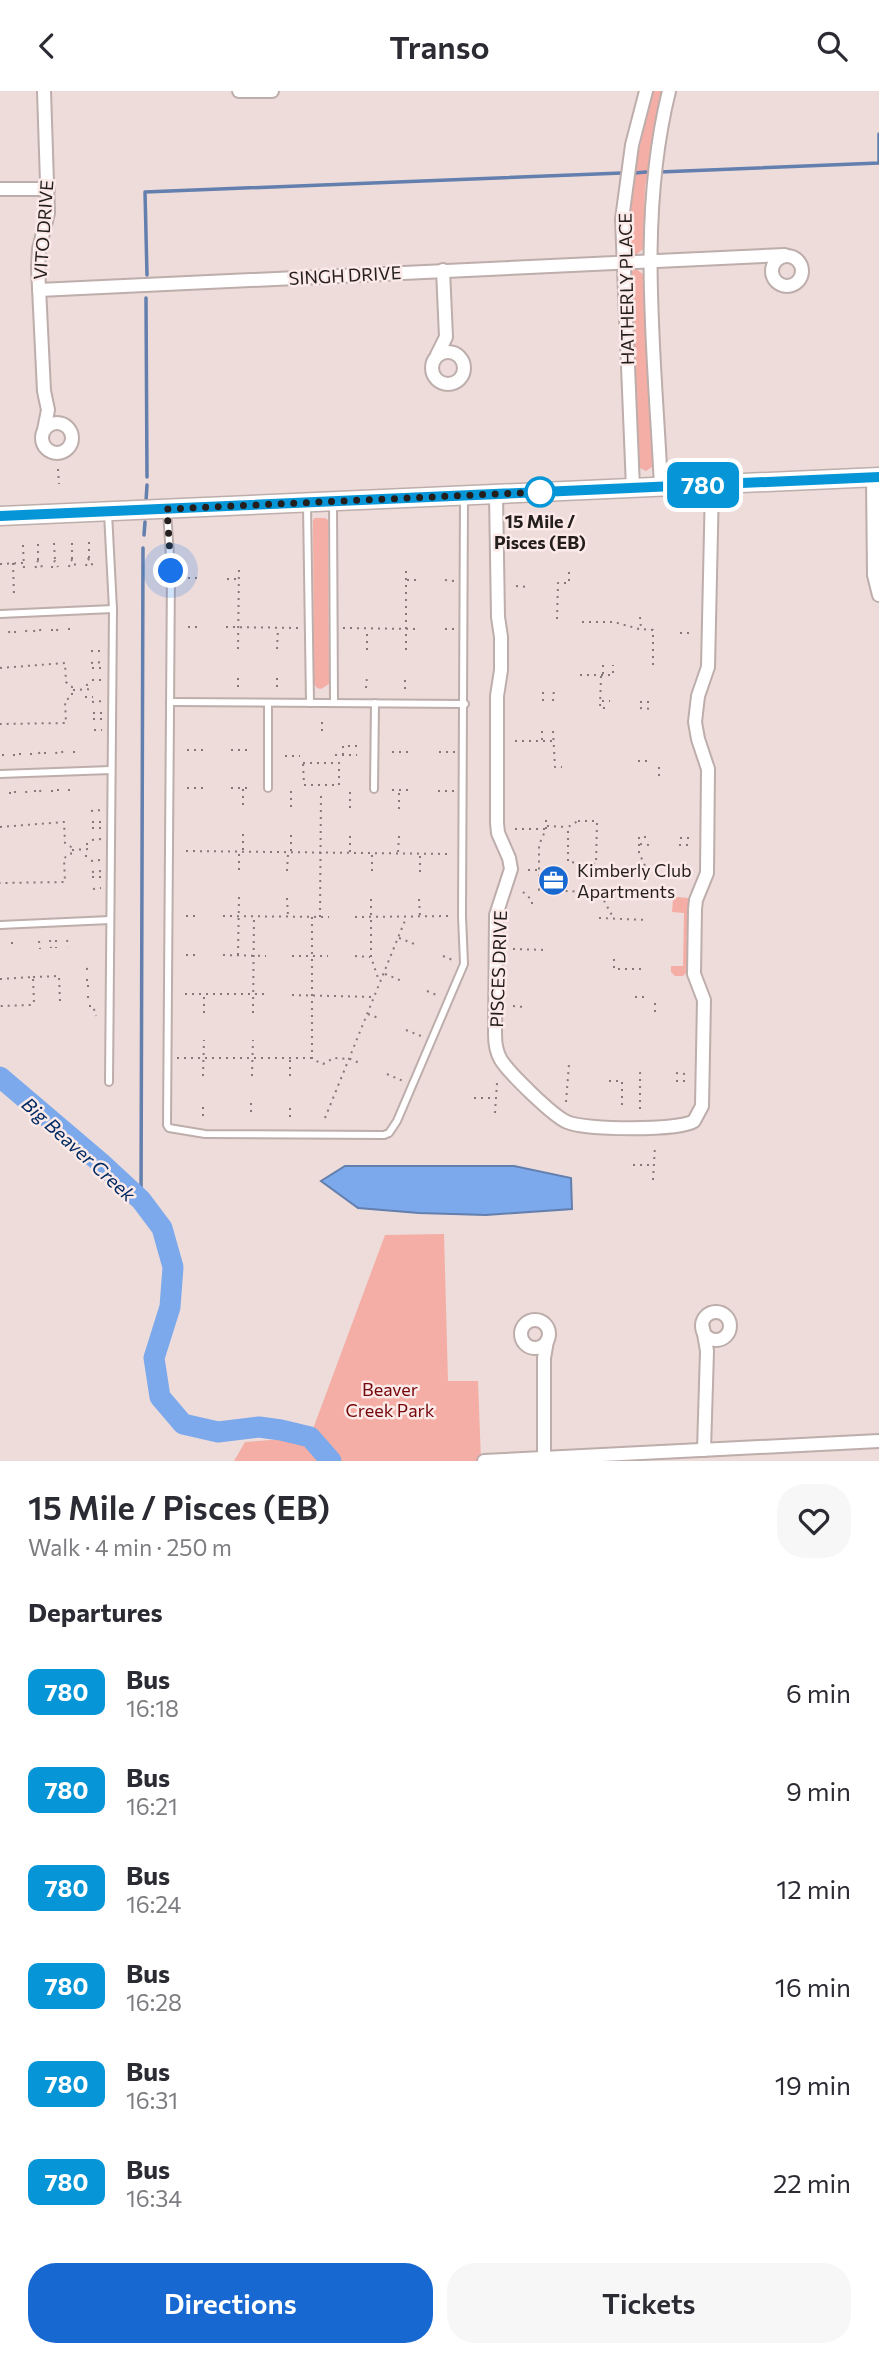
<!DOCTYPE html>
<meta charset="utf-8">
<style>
body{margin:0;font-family:Commissioner,sans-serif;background:#f7f7f7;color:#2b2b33;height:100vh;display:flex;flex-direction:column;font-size:26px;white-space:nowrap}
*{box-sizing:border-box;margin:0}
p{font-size:23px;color:#7c7c81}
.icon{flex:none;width:38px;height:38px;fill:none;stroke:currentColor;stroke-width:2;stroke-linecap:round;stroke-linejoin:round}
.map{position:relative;height:1370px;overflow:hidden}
.side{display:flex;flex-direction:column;background:#fff;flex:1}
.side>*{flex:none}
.badge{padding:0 14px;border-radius:10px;font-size:24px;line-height:46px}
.you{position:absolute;width:35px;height:35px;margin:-18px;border:5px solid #fff;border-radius:50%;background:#1a73e8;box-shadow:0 0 0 10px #1a73e833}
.map>.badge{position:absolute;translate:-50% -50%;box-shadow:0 0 0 4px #fff}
h2{padding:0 28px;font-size:26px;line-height:63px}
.round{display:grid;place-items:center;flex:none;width:74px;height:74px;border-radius:28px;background:#f7f7f7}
.head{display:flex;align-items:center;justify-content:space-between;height:119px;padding:0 28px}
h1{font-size:33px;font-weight:600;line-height:52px}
.primary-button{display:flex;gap:14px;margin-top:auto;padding:14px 28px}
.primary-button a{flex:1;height:80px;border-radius:28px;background:#1868d2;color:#fff;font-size:28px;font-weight:600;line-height:80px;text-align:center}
.primary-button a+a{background:#f7f7f7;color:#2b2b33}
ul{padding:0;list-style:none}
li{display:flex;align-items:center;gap:21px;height:98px;padding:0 28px}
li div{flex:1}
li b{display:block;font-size:26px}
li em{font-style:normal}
li .badge{min-width:77px;font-weight:700;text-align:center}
header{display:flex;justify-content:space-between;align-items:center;height:91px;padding:0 28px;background:#fff;font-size:32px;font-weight:600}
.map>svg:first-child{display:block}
.green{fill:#f4aea5}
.water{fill:#7ca9ec;stroke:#627fae;stroke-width:2}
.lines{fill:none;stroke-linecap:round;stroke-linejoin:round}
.stream{stroke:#627fae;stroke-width:3.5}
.river{stroke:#7ca9ec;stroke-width:21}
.service-casing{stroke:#bdadab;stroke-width:10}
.minor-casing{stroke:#bdadab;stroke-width:16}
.secondary-casing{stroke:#bdadab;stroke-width:21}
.path{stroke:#847977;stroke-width:2;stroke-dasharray:2 5;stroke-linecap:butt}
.service{stroke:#fff;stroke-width:6}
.minor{stroke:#fff;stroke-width:12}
.secondary{stroke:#fff;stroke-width:18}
.line-casing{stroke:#fff;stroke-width:16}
.line{stroke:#0696d7;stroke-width:10}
.walk{stroke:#241e1d;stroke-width:7;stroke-dasharray:0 12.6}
.stop-dot{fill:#fff;stroke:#0696d7;stroke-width:3.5}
.labels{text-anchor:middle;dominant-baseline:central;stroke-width:5;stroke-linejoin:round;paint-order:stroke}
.street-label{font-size:18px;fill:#241e1d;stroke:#fbeae7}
.stop-label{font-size:18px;font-weight:bold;fill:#241e1d;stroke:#fbeae7}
.poi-label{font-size:18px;fill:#241e1d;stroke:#fbeae7;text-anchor:start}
.park-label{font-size:18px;fill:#74060b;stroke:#fbeae7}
.water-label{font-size:19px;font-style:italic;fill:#002a63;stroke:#fbeae7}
</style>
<header><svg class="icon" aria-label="back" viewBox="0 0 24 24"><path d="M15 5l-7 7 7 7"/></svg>Transo<svg class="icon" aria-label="search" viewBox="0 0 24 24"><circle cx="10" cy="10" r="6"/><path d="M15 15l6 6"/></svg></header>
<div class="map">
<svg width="879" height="1370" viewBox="0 0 879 1370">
<rect width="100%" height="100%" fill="#eddcda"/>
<!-- green -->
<g class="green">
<path d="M 653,0 L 663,0 L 645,96 L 643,158 L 636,164 L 628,159 C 628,104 639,53 653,0 Z"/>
<polygon points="636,178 644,184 653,370 652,376 646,380 640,377 638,370 630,181"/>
<polygon points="315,427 325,427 328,429 329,593 321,598 317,597 314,593 313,429"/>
<polygon points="677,806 688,807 689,811 689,844 686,846 689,849 688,880 683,885 675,885 671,881 671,875 683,875 684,822 672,821 673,808"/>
<polygon points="444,1143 448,1290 478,1290 481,1370 234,1370 245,1351 310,1346 385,1144"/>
</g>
<!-- water -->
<polygon class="water" points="345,1075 514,1075 571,1087 572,1118 486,1124 419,1122 358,1117 321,1090"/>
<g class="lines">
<!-- stream -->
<g class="stream">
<polyline points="660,81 879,72 879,43"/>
<polyline points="635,82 646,81"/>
<polyline points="147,184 145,101 622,82"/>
<polyline points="146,207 147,386"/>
<polyline points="146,410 147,394"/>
<polyline points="144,444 145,431"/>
<polyline points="141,1109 143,457"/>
</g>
<!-- river -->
<polyline class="river" points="0,986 101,1072 141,1109 162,1137 173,1176 170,1216 154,1267 160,1306 183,1333 218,1341 259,1336 281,1339 310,1346 331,1370"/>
<defs>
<g id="service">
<polyline points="333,411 334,612"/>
<polyline points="307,414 310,612"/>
<polyline points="167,420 171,480 167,1034 169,1037 205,1043 384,1044 389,1042 397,1030 464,873 462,825 464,407"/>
<polyline points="108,422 113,518 109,991"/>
<polyline points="0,523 113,518"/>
<polyline points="170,611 465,613"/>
<polyline points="0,683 111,679"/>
<polyline points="268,697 268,612"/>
<polyline points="374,698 375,612"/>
<polyline points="0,834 110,829"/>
</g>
<g id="minor">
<polyline points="44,0 48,122 39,158 38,176 44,300 48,319 44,339"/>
<polyline points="239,0 272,0"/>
<polyline points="0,98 48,98"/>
<circle cx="787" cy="180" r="15"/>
<polyline points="39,199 785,164"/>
<circle cx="448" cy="277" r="16"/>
<polyline points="437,264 446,246 443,179"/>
<circle cx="57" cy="347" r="15"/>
<polyline points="873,387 874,484 879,504"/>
<path d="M 661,396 C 655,264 637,129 669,0"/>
<polyline points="633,397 622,128 632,54 646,0"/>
<path d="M 496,403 L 498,526 L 501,546 L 501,579 L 497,605 L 497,732 L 498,742 L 509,767 L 511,778 L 496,824 L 495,943 C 495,953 496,961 501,969 C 510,983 553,1025 567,1031 C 585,1039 679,1040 694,1030 L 702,1015 L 704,909 L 694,883 L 695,818 L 696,809 L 707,782 L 708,678 L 698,648 L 695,631 L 698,605 L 708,576 L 712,394"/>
<circle cx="716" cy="1235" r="14"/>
<circle cx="535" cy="1243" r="14"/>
<polyline points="703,1237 707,1260 704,1359"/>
<polyline points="544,1366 544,1267 547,1250"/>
<polyline points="484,1370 879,1350"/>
</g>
<polyline id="secondary" points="0,425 879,386"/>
</defs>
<!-- service casing -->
<use href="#service" class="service-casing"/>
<!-- minor casing -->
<use href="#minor" class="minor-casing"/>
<!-- secondary casing -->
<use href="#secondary" class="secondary-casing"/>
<!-- path -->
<g class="path">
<polyline points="58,378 59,393"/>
<polyline points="89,451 89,468"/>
<polyline points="54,452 55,470"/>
<polyline points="72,452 72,469"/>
<polyline points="38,453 38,470"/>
<polyline points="23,454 24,478"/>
<polyline points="13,472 14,505"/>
<polyline points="0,473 23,472"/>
<polyline points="86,475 88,468 92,470 92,475"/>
<polyline points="69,476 70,470 72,469 75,470 75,476"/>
<polyline points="36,477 35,473 38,470 41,473 42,477"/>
<polyline points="52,477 52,472 55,470 58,476"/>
<polyline points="188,487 200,487"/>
<polyline points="227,488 239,488"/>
<polyline points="407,489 418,489"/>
<polyline points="445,489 455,490"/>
<polyline points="516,495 528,496"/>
<polyline points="640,526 641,537"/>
<polyline points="557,528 558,492 569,492 569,481"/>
<polyline points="582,531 614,531 639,538 653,539 653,575"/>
<polyline points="188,536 199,536"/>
<polyline points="226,536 299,537"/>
<polyline points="69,537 69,543"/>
<polyline points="343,537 418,538"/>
<polyline points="40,538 41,544"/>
<polyline points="52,538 52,544"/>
<polyline points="57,538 58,544"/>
<polyline points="445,538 455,538"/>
<polyline points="26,539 27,545"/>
<polyline points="34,539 35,545"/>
<polyline points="9,540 10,546"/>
<polyline points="15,540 15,545"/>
<polyline points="680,542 690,542"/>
<polyline points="238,558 239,476"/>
<polyline points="277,558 278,537"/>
<polyline points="367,559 367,538"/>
<polyline points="406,559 406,479"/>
<polyline points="91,560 103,560"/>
<polyline points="91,572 103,571"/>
<polyline points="0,577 65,572 66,591 72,596 72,605 65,610 66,632 0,633"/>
<polyline points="92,577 103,577"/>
<polyline points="603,583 603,574"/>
<polyline points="580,584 613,584 613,574"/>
<polyline points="601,585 600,617 610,617"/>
<polyline points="92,589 103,589"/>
<polyline points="86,594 93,593"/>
<polyline points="238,596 238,584"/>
<polyline points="277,596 277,585"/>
<polyline points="366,597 367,586"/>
<polyline points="405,598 405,586"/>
<polyline points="73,599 93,598"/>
<polyline points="85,606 93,606"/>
<polyline points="543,610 543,598"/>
<polyline points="553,610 554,598"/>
<polyline points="602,610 610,610"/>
<polyline points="92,611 103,610"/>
<polyline points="640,611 653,611"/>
<polyline points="640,617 653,618"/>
<polyline points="93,622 102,622"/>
<polyline points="93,628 102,628"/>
<polyline points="322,631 322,643"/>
<polyline points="94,639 102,639"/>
<polyline points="553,640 555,676 562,676"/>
<polyline points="542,649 542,640"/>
<polyline points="515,650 552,650"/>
<polyline points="187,659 204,659"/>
<polyline points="231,659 250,659"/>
<polyline points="62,660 63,664"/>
<polyline points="74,660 74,664"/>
<polyline points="39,661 40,665"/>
<polyline points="45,661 45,665"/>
<polyline points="56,661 57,664"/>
<polyline points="392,661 412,661"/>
<polyline points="439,661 455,661"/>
<polyline points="20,662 20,666"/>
<polyline points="31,662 31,665"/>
<polyline points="3,663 3,666"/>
<polyline points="14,663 14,666"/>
<polyline points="335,664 357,664"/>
<polyline points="343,664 343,655 358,655"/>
<polyline points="285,665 300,665"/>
<polyline points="638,670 652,670"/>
<polygon points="303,672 339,672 339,694 304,694"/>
<polyline points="659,685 659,673"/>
<polyline points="187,697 203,697"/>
<polyline points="231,697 250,697"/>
<polyline points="58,698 58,703"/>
<polyline points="69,698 69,703"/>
<polyline points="243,698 243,716"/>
<polyline points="35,699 35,704"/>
<polyline points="40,699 41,704"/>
<polyline points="52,699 52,704"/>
<polyline points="392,699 411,699"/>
<polyline points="15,700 15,705"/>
<polyline points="26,700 27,705"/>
<polyline points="438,700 455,700"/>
<polyline points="10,701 10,705"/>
<polyline points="350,701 350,718"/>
<polyline points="291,716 291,700"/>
<polyline points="399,718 399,700"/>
<polyline points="91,720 102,719"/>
<polyline points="546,729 546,738 539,754 539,799 570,800 601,804 614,828"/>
<polygon points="578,730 597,730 596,773 568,771 568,736"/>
<polyline points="92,731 102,731"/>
<polyline points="547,735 568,736"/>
<polyline points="0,736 64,731 65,752 71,756 71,763 64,767 65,791 0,792"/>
<polyline points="92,737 102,737"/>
<polyline points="515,738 545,738"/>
<polyline points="243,743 243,760"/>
<polyline points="680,747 689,747"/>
<polyline points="92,749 102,748"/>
<polyline points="86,753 89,753"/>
<polyline points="640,753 649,754"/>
<polyline points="679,754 689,754"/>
<polyline points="72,759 89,758"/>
<polyline points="186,760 451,763"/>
<polyline points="291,760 291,743"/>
<polyline points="350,761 350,745"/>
<polyline points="398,761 399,745"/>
<polyline points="239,763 239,779"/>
<polyline points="372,764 372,781"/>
<polyline points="85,765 89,765"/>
<polyline points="420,765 420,781"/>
<polyline points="91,770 101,769"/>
<polyline points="528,779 547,779"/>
<polyline points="287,780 288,763"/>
<polyline points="92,781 101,780"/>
<polyline points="648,781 639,762 639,746 650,746"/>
<polyline points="92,786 101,786"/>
<polyline points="93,798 101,797"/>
<polyline points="523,801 532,809 532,818"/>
<polyline points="636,801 647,801"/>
<polyline points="287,807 288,825"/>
<polyline points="371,808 371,866 379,890"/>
<polyline points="419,808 420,825"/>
<polyline points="186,825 196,825"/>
<polyline points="223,825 329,826"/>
<polyline points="312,826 312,968 323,973 334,967 350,968 362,973"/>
<polyline points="320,826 321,700"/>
<polyline points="355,826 452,825"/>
<polyline points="599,827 647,829"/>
<polyline points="399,847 417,854"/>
<polyline points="50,849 51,857"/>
<polyline points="56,849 56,857"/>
<polyline points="67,849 68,856"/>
<polyline points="39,850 40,858"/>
<polyline points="12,851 12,854"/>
<polyline points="513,858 547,859"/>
<polyline points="186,864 196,864"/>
<polyline points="223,864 266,865"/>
<polyline points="238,864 239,806"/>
<polyline points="292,865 328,865"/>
<polyline points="355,865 370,866"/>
<polyline points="443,865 455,870"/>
<polyline points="614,868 614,878 645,878"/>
<polyline points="86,878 93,877"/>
<polyline points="385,883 402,890"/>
<polyline points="33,886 59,885 60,911"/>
<polyline points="0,888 33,886 34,912 31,914 0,915"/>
<polyline points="86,889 93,889"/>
<polyline points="87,895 93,895"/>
<polyline points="427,900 439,905"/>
<polyline points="185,903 265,903"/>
<polyline points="292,904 374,906"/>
<polyline points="87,906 93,906"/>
<polyline points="635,906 645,906"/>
<polyline points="89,915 93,915 96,925"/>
<polyline points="513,915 524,916"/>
<polyline points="655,921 655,909"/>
<polyline points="204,922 204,904"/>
<polyline points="253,922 254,827"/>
<polyline points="368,923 381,928"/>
<polyline points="406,939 421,945"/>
<polyline points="177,967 311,967"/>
<polyline points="676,982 685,983"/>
<polyline points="387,983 403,990"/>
<polyline points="203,985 204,949"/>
<polyline points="252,985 253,949"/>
<polyline points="290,985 290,968"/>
<polyline points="609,990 622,990 622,1017"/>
<polyline points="676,990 685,990"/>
<polyline points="474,1007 494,1007"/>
<polyline points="566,1011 569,973"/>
<polyline points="251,1012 251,1026"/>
<polyline points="640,1018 640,982 646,982"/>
<polyline points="495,1022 497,992"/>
<polyline points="203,1025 203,1012"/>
<polyline points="290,1026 290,1012"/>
<polyline points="325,1027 406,827"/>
<polyline points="633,1074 653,1074"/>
<polyline points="653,1089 655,1055"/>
</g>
<!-- service -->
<use href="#service" class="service"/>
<!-- minor -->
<use href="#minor" class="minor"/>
<!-- secondary -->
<use href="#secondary" class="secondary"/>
</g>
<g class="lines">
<defs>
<polyline id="line" points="0,425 879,386"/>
</defs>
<!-- line casing -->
<use href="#line" class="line-casing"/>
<!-- line -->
<use href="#line" class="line"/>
<!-- walk -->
<polyline class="walk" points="171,480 167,418 540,401"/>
</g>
<!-- icons -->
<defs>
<symbol id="office-disc" viewBox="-11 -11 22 22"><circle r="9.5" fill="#1868d2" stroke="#fbeae7"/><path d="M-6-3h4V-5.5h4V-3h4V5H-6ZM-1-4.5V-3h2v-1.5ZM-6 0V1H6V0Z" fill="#fff"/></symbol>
</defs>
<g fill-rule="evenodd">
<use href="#office-disc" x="536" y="772" width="35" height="35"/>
</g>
<!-- markers -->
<circle class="stop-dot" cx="540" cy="401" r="14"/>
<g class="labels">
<!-- street labels -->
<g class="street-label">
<text transform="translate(43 139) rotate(-86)">VITO DRIVE</text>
<text transform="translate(345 184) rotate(-3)">SINGH DRIVE</text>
<text transform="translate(626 198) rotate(-91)">HATHERLY PLACE</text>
<text transform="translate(498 878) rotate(-88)">PISCES DRIVE</text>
</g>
<!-- stop labels -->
<g class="stop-label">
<text x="540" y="430">15 Mile /<tspan x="540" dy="21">Pisces (EB)</tspan></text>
</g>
<!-- poi labels -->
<g class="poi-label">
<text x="577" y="779">Kimberly Club<tspan x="577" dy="21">Apartments</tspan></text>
</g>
<!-- park labels -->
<g class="park-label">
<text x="390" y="1298">Beaver<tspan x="390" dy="21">Creek Park</tspan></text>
</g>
<!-- water labels -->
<g class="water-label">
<text transform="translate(79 1058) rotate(42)">Big Beaver Creek</text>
</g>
</g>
</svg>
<div class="you" style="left:171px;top:480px"></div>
<b class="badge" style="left:703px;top:394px;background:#0696d7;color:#fff">780</b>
</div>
<section class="side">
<div class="head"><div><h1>15 Mile / Pisces (EB)</h1><p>Walk · 4 min · 250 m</p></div><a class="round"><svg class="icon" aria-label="heart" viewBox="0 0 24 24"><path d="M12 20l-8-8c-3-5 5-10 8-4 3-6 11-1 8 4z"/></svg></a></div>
<h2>Departures</h2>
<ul>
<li><span class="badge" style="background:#0696d7;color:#fff">780</span><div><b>Bus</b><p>16:18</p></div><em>6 min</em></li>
<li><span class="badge" style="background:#0696d7;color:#fff">780</span><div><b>Bus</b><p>16:21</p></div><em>9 min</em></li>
<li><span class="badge" style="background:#0696d7;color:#fff">780</span><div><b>Bus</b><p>16:24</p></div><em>12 min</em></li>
<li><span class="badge" style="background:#0696d7;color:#fff">780</span><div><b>Bus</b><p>16:28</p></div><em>16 min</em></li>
<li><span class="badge" style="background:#0696d7;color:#fff">780</span><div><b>Bus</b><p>16:31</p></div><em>19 min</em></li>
<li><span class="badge" style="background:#0696d7;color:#fff">780</span><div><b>Bus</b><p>16:34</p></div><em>22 min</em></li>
</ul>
<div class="primary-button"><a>Directions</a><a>Tickets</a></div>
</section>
